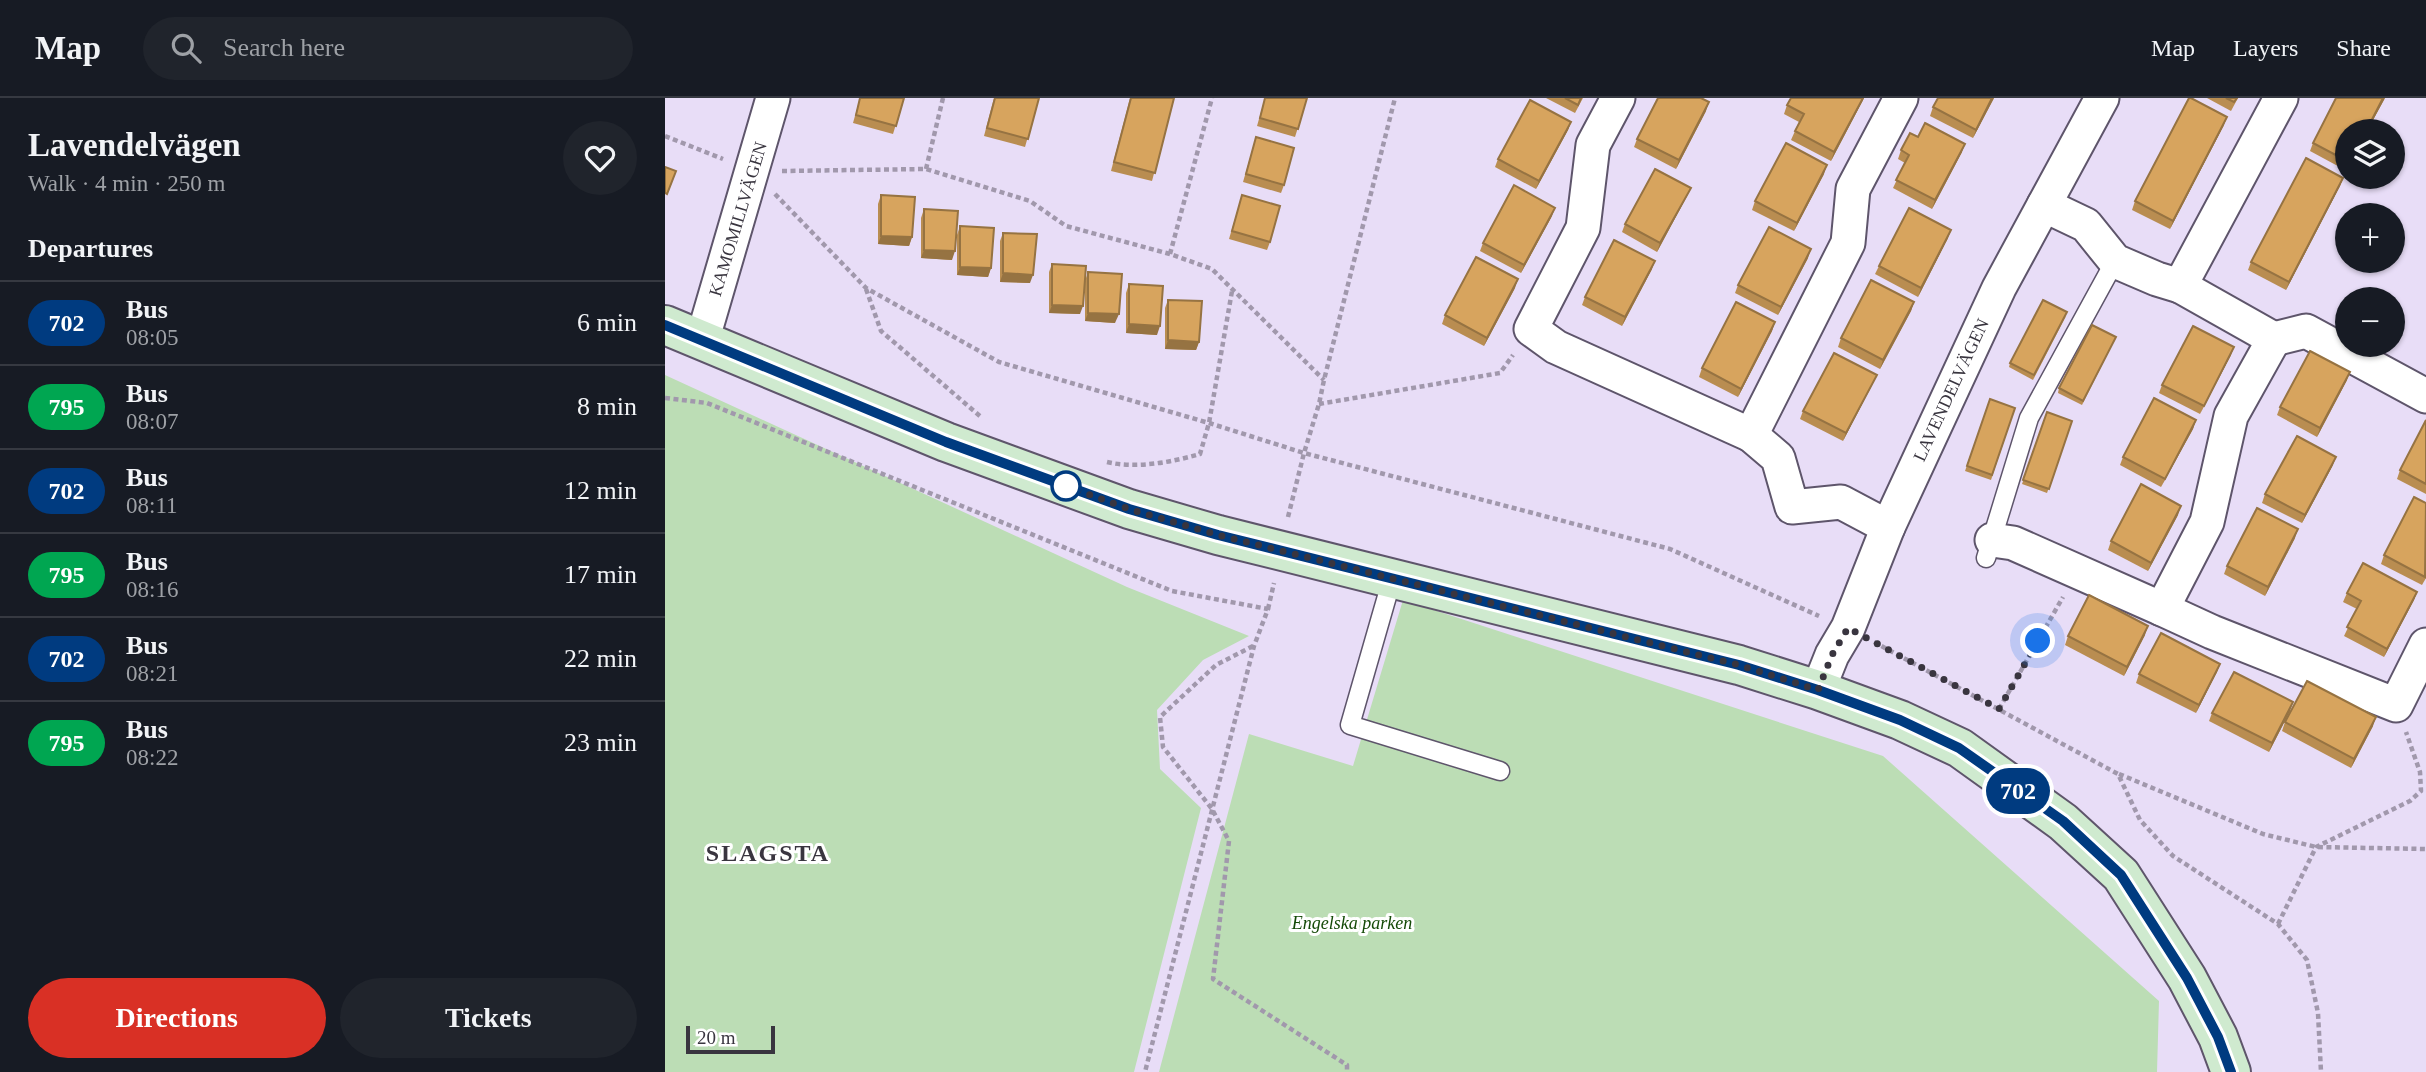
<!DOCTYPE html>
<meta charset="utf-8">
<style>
body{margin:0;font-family:Georgia,serif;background:#20242c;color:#f1f3f6;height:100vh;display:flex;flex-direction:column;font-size:26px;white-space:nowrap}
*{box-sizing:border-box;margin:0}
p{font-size:23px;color:#9ea1a6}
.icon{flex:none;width:38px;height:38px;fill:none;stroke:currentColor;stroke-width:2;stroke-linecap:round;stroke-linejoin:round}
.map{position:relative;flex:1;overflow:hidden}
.panel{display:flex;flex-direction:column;background:#171b24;width:665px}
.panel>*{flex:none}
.badge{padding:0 14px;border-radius:23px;font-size:24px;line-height:46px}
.controls{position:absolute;left:1670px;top:21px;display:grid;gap:14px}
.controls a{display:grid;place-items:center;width:70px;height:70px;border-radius:50%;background:#171b24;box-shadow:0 2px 5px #0004;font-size:35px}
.scale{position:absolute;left:21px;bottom:18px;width:89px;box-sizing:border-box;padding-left:7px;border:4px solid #39353f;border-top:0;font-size:19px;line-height:24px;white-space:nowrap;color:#39353f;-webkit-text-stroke:5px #fff;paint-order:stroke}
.you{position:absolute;width:35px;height:35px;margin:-18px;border:5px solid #fff;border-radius:50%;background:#1a73e8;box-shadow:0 0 0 10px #1a73e833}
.map>.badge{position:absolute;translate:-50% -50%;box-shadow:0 0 0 4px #fff}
h2{padding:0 28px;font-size:26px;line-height:63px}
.round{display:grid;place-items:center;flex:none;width:74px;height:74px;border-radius:37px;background:#20242c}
.overview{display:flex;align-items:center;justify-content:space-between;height:119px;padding:0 28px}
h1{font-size:33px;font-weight:700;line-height:52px}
.primary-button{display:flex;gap:14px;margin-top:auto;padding:14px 28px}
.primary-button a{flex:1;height:80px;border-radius:42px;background:#d93025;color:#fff;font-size:28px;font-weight:700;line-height:80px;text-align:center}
.primary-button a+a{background:#20242c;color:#f1f3f6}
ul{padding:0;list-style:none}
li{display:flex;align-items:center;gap:21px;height:84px;padding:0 28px;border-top:2px solid #363941}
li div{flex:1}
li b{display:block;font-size:26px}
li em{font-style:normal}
li .badge{min-width:77px;font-weight:700;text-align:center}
header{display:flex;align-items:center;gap:42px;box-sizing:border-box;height:98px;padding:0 35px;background:#171b24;border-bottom:2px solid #363941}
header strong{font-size:33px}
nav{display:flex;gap:38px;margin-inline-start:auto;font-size:24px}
.search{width:490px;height:63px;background:#20242c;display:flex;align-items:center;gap:18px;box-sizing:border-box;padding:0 24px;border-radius:38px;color:#9ea1a6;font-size:26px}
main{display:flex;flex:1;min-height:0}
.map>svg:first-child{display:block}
.green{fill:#bcddb5}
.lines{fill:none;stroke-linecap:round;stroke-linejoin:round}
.lane-casing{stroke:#5e556b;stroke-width:21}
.street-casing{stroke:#5e556b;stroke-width:37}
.secondary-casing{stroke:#5e556b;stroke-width:42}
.path{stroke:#a198ac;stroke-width:4.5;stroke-dasharray:5 3.5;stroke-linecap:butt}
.lane{stroke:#fff;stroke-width:18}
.street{stroke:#fff;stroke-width:33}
.secondary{stroke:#cfeacf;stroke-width:38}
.wall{fill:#b98d51}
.shaded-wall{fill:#967342}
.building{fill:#d7a45e;stroke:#967342;stroke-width:2}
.line-casing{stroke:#fff;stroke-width:16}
.line{stroke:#003b80;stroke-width:10}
.walk{stroke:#39353f;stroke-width:7;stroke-dasharray:0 12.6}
.stop-dot{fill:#fff;stroke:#003b80;stroke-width:3.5}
.labels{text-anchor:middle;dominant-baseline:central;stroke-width:6;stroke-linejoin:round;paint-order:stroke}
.street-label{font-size:18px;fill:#39353f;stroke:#fff}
.park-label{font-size:18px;font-style:italic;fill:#144a07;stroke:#fff}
.district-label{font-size:24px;font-weight:bold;letter-spacing:2px;fill:#39353f;stroke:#fff}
</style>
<header>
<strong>Map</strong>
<div class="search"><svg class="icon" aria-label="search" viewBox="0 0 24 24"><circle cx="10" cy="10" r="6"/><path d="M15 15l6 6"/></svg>Search here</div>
<nav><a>Map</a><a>Layers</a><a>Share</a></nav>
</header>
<main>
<section class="panel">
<div class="overview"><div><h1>Lavendelvägen</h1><p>Walk · 4 min · 250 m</p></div><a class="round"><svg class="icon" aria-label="heart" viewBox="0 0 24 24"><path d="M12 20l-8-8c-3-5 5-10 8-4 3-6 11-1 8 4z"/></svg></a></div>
<h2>Departures</h2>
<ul>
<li><span class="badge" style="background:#003b80;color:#fff">702</span><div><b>Bus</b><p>08:05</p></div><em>6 min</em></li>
<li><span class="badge" style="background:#00a651;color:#fff">795</span><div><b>Bus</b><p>08:07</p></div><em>8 min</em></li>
<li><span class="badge" style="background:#003b80;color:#fff">702</span><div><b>Bus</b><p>08:11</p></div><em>12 min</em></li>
<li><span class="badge" style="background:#00a651;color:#fff">795</span><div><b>Bus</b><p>08:16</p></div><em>17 min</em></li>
<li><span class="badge" style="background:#003b80;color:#fff">702</span><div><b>Bus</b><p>08:21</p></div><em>22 min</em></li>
<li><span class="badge" style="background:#00a651;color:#fff">795</span><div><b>Bus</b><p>08:22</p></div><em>23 min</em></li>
</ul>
<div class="primary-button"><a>Directions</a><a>Tickets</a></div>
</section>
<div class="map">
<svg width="1761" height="974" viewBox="0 0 1761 974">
<rect width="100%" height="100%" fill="#e8ddf7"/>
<!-- green -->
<g class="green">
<polygon points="0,277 462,489 584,538 538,562 492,612 495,671 536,710 469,974 0,974"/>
<polygon points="738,502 1218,658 1494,903 1492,974 494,974 584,636 688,668"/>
</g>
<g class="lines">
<defs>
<g id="lane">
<polyline points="1321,460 1364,320 1450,163"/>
<polyline points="727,481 685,627 835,673"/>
</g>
<g id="street">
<polyline points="953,0 928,47 918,130 866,231 891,249 1086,337"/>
<polyline points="1616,0 1515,188 1609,241 1566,318 1542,424 1497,511 1547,534 1731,607 1761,547"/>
<polyline points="1379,107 1421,127 1450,163 1492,181 1515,188"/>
<polyline points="1609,241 1641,233 1761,298"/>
<polyline points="37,243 108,0"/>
<polyline points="1223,429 1176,404 1127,409 1113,360 1086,337 1183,145 1188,91 1236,0"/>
<polyline points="1327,442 1348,445 1497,511"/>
<polyline points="1153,592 1167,557 1183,530 1223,429 1334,190 1437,0"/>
</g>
<polyline id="secondary" points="0,227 281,344 464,411 553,437 1074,567 1153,592 1235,622 1295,650 1398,724 1456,777 1522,880 1553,939 1566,974"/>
</defs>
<!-- lane casing -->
<use href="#lane" class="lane-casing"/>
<!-- street casing -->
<use href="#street" class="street-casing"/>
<!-- secondary casing -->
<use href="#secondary" class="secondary-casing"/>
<!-- path -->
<g class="path">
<polyline points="0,38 58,61"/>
<polyline points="261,71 278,0"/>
<polyline points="117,73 261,71 365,103 401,128 505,156 547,171 659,282"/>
<polyline points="110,96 201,190 334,264 544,325 639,355 1005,451 1154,518"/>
<polyline points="505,156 547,0"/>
<polyline points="201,191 216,233 316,319"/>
<polyline points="0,300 42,305 507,493 603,511 589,548 480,974"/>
<polyline points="654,306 835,275 848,257"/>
<path d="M 442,364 C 471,371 507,364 535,356 L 544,325 L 567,193"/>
<polyline points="623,419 639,355 654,306 659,282 730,0"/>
<polyline points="603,511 609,485"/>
<polyline points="1209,544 1453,676 1475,722 1508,758 1613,826 1642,862 1653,915 1656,974"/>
<polyline points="588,548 551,567 495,619 498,649 547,711 564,743 548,881 682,967 682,974"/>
<polyline points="1334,611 1398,499"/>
<polyline points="1454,676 1598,736 1651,749 1761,751"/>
<polyline points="1613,826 1651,749 1745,703 1756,693 1755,674 1741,634"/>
</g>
<!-- lane -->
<use href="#lane" class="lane"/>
<!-- street -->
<use href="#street" class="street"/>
<!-- secondary -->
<use href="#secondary" class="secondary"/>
</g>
<!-- wall -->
<g class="wall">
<polygon points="195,0 239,0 228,36 188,25"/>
<polygon points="329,0 374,0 360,49 319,38"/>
<polygon points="465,0 509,0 487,83 446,73"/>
<polygon points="600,0 642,0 630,39 592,28"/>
<polygon points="881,0 918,0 910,15"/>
<polygon points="1329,0 1308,40 1265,18 1268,9"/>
<polygon points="1542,0 1573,0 1566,13"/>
<polygon points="1720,0 1702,33 1682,33 1682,73 1645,53 1648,45"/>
<polygon points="1198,2 1166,63 1126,42 1134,24 1119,16 1122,7"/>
<polygon points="1041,13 1011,71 969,49 972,41"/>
<polygon points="906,24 903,32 871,91 830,69 833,61"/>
<polygon points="1559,27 1505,131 1467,112 1470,103"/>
<polygon points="591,39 619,87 616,95 578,84"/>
<polygon points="1253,39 1297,54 1267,111 1228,90 1240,65 1233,61 1236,52"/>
<polygon points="1159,76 1129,133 1087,112 1090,103"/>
<polygon points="1678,80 1675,88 1621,192 1583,172 1586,164"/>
<polygon points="216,97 247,139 244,148 213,146 213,106"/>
<polygon points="577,97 605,144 602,152 564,141"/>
<polygon points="1022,98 992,154 957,134 960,126"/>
<polygon points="259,111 287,162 256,160 256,120"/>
<polygon points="887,118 856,175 815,153 818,145"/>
<polygon points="295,128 326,170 323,179 292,177 292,137"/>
<polygon points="338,135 365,185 335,184 335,143"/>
<polygon points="1283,140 1253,199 1210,176 1214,168"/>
<polygon points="1143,160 1113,217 1070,195 1073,187"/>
<polygon points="387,166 415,216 384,215 384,174"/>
<polygon points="987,171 957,228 917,207 920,199"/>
<polygon points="423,174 450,225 420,223 420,183"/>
<polygon points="464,186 492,237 461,235 461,195"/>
<polygon points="850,190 819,248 777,226 780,217"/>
<polygon points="503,202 534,244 531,252 500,251 500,210"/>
<polygon points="1249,204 1246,213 1215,271 1173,249 1176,240"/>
<polygon points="1401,218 1368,282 1344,269 1345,265"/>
<polygon points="1110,224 1107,233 1073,299 1034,279 1037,270"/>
<polygon points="1451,239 1417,307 1393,295 1394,290"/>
<polygon points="1566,257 1535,316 1494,295 1497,287"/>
<polygon points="1682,282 1652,339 1612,317 1615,309"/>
<polygon points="1208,285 1178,343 1135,321 1138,313"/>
<polygon points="1325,301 1350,310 1326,382 1300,373"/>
<polygon points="1382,314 1407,323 1382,395 1357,386"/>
<polygon points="1531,322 1528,331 1496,389 1455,367 1458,359"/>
<polygon points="1761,322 1761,396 1732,381 1735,372"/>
<polygon points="1668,367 1637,425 1597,405 1600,396"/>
<polygon points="1761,405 1761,480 1757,487 1716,466 1719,457"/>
<polygon points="1513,417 1483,473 1443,452 1446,443"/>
<polygon points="1630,440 1600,498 1559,476 1562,468"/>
<polygon points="1752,494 1749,502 1719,559 1679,538 1692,511 1678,504 1682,495"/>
<polygon points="1480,537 1459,578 1400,547 1403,538"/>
<polygon points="1555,566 1552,574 1531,615 1471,585 1474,576"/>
<polygon points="1625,613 1604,654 1544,623 1547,615"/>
<polygon points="1620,624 1708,628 1686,670 1617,633"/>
</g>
<!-- shaded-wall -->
<g class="shaded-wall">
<polygon points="1198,0 1199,0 1198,2 1166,63 1169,54"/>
<polygon points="1327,0 1329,0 1308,40 1311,32"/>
<polygon points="1718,0 1720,0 1702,33 1701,33"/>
<polygon points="1044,4 1041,13 1011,71 1014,62"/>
<polygon points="1562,19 1559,27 1505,131 1508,123"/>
<polygon points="906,24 903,32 871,91 874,83"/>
<polygon points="1300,46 1297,54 1267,111 1270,102"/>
<polygon points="1162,67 1159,76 1129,133 1132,125"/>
<polygon points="1678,80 1675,88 1621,192 1624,184"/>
<polygon points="1026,90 1022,98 992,154 995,145"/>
<polygon points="890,110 887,118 856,175 859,167"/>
<polygon points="1286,132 1283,140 1253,199 1256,190"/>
<polygon points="216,138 247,139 244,148 213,146"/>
<polygon points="1146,151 1143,160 1113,217 1116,209"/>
<polygon points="259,152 290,153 287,162 256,160"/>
<polygon points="990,163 987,171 957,228 960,219"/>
<polygon points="295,169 326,170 323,179 292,177"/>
<polygon points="338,175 368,177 365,185 335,184"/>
<polygon points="853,181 850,190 819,248 822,240"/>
<polygon points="1249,204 1246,213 1215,271 1218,262"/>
<polygon points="387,207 418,208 415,216 384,215"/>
<polygon points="423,215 454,216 450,225 420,223"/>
<polygon points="1110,224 1107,233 1073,299 1076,291"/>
<polygon points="464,226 495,228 492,237 461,235"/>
<polygon points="503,242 534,244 531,252 500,251"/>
<polygon points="1569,249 1566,257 1535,316 1539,308"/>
<polygon points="1685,274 1682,282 1652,339 1655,330"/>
<polygon points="1212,277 1208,285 1178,343 1181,335"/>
<polygon points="1531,322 1528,331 1496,389 1500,381"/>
<polygon points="1671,359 1668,367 1637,425 1640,417"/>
<polygon points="1516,408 1513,417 1483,473 1486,465"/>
<polygon points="1633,431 1630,440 1600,498 1603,489"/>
<polygon points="1752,494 1749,502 1719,559 1722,551"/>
<polygon points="1483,528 1480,537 1459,578 1462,569"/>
<polygon points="1555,566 1552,574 1531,615 1534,607"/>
<polygon points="1628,604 1625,613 1604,654 1607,645"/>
<polygon points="1711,619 1708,628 1686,670 1689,661"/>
</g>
<!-- building -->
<g class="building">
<polygon points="195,0 239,0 231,28 191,17"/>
<polygon points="330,0 374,0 363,41 322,30"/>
<polygon points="466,0 509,0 490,75 449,64"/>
<polygon points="600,0 642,0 633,31 595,20"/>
<polygon points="900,0 916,0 913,7"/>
<polygon points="993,0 1036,0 1044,4 1014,62 972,41"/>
<polygon points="1126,0 1198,0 1169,54 1130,33 1139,16 1122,7"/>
<polygon points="1273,0 1327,0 1311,32 1268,9"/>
<polygon points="1524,0 1526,0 1562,19 1508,123 1470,103"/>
<polygon points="1561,0 1572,0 1569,4"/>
<polygon points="1671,0 1718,0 1701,33 1682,33 1682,63 1648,45"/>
<polygon points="865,2 906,24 874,83 833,61"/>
<polygon points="1260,25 1300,46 1270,102 1231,82 1244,57 1236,52 1245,35 1253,39"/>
<polygon points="591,39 629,50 619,87 581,76"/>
<polygon points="1121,45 1162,67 1132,125 1090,103"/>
<polygon points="1641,60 1678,80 1624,184 1586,164"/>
<polygon points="0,69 11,73 2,96 0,95"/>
<polygon points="990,71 1026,90 995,145 960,126"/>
<polygon points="849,87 890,110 859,167 818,145"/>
<polygon points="216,97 250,99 247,139 216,138"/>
<polygon points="577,97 615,108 605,144 567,133"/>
<polygon points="1244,110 1286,132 1256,190 1214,168"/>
<polygon points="259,111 293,113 290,153 259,152"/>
<polygon points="295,128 329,130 326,170 295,169"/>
<polygon points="1104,129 1146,151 1116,209 1073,187"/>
<polygon points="338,135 372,136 368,177 338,175"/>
<polygon points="949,142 990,163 960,219 920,199"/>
<polygon points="811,159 853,181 822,240 780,217"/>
<polygon points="387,166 421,168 418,208 387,207"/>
<polygon points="423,174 457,176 454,216 423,215"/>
<polygon points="1206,182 1249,204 1218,262 1176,240"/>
<polygon points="464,186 498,188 495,228 464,226"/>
<polygon points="503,202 537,203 534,244 503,242"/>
<polygon points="1378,202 1402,214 1369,277 1345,265"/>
<polygon points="1071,204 1110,224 1076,291 1037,270"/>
<polygon points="1427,227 1451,239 1418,303 1394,290"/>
<polygon points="1528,228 1569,249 1539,308 1497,287"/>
<polygon points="1645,253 1685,274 1655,330 1615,309"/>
<polygon points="1169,255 1212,277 1181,335 1138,313"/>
<polygon points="1489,300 1531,322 1500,381 1458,359"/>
<polygon points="1325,301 1350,310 1327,377 1302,368"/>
<polygon points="1382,314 1407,323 1384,391 1358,382"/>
<polygon points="1761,322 1761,386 1735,372"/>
<polygon points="1632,338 1671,359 1640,417 1600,396"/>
<polygon points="1476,386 1516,408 1486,465 1446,443"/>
<polygon points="1749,399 1761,405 1760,479 1719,457"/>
<polygon points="1592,410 1633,431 1603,489 1562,468"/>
<polygon points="1698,465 1752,494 1722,551 1682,529 1696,503 1682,495"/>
<polygon points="1424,497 1483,528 1462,569 1403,538"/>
<polygon points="1496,535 1555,566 1534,607 1474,576"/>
<polygon points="1569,574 1628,604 1607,645 1547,615"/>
<polygon points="1642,583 1711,619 1689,661 1620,624"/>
</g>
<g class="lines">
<defs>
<polyline id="line" points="0,227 281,344 464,411 553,437 1074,567 1153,592 1235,622 1294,650 1398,723 1456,777 1522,880 1553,939 1566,974"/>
</defs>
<!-- line casing -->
<use href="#line" class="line-casing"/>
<!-- line -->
<use href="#line" class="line"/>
<!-- walk -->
<polyline class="walk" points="401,388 464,411 553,437 1074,567 1153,592 1167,557 1183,530 1334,611 1373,543"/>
</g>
<!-- markers -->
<circle class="stop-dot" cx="401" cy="388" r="14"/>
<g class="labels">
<!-- street labels -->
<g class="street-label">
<text transform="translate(73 121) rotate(-73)">KAMOMILLVÄGEN</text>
<text transform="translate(1286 292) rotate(-65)">LAVENDELVÄGEN</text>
</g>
<!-- park labels -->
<g class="park-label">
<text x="687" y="825">Engelska parken</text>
</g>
<!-- district labels -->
<g class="district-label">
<text x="103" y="755">SLAGSTA</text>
</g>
</g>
</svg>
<div class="controls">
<a><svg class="icon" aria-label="layers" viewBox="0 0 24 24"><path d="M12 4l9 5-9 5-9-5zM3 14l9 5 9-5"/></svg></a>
<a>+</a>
<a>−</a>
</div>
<div class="scale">20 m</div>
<div class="you" style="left:1373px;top:543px"></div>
<b class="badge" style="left:1353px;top:693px;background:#003b80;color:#fff">702</b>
</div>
</main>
